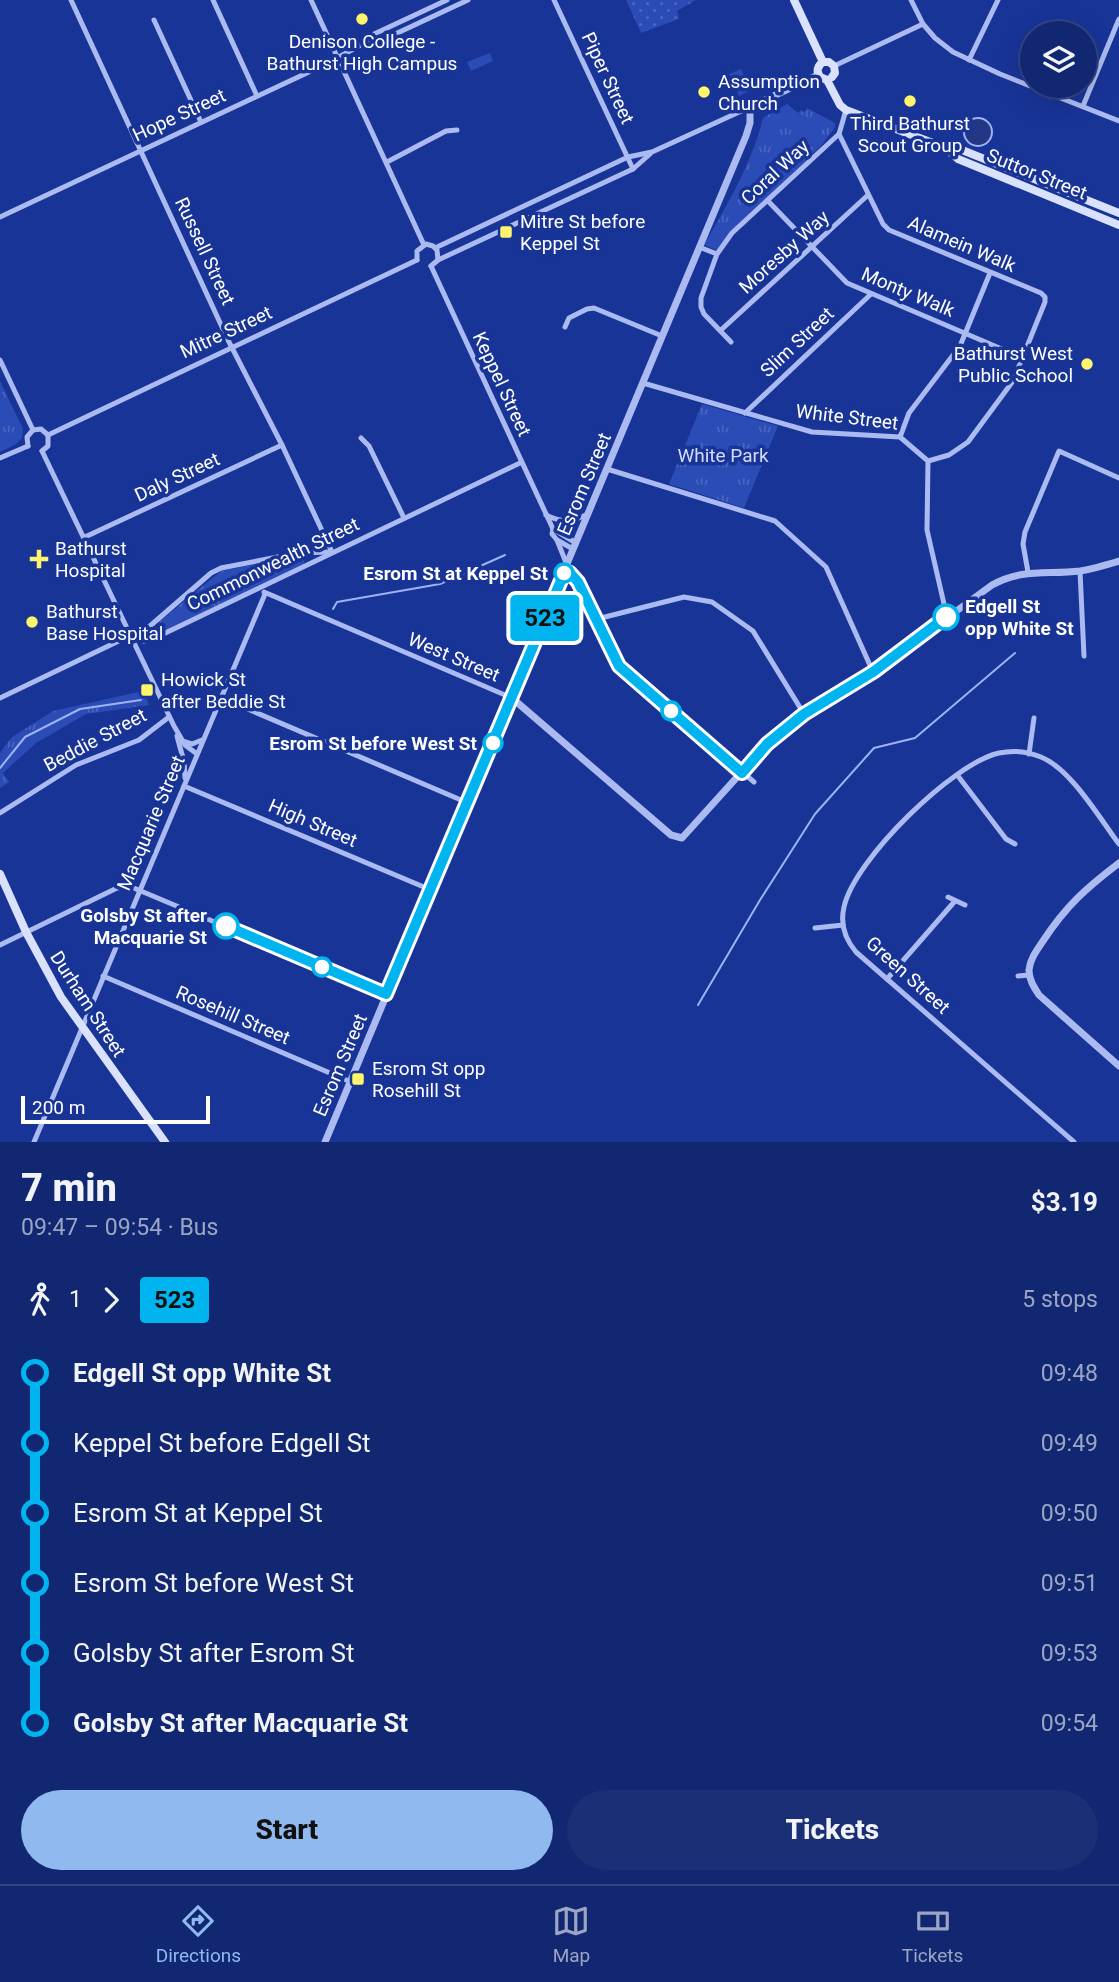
<!DOCTYPE html>
<meta charset="utf-8">
<style>
body{margin:0;font-family:Roboto,sans-serif;background:#1b2f76;color:#f1f3f6;height:100vh;display:flex;flex-direction:column;font-size:26px;white-space:nowrap}
*{box-sizing:border-box;margin:0}
p{font-size:23px;color:#9ca5c3}
.icon{flex:none;width:38px;height:38px;fill:none;stroke:currentColor;stroke-width:2;stroke-linecap:round;stroke-linejoin:round}
.map{position:relative;height:1142px;overflow:hidden}
.drawer{display:flex;flex-direction:column;background:#122771;flex:1}
.drawer>*{flex:none}
.badge{padding:0 14px;border-radius:5px;font-size:24px;line-height:46px}
.buttons{position:absolute;left:1020px;top:21px;display:grid;gap:14px}
.buttons a{display:grid;place-items:center;width:77px;height:77px;border-radius:50%;background:#122771;box-shadow:0 7px 28px #0002,0 0 0 2px #314484;font-size:35px}
.scale{position:absolute;left:21px;bottom:18px;width:189px;box-sizing:border-box;padding-left:7px;border:4px solid #fff;border-top:0;font-size:19px;line-height:24px;white-space:nowrap;color:#fff;-webkit-text-stroke:5px #183497;paint-order:stroke}
.map>.badge{position:absolute;translate:-50% -50%;box-shadow:0 0 0 4px #fff}
.legs{display:flex;align-items:center;gap:10px;height:77px;padding:0 21px;font-size:23px}
.legs p{margin-inline-start:auto}
.overview{display:flex;align-items:center;justify-content:space-between;height:119px;padding:0 21px}
h1{font-size:38px;font-weight:800;line-height:52px}
.button{display:flex;gap:14px;margin-top:auto;padding:14px 21px}
.button a{flex:1;height:80px;border-radius:42px;background:#90b9f0;color:#111;font-size:28px;font-weight:800;line-height:80px;text-align:center}
.button a+a{background:#1b2f76;color:#f1f3f6}
ul{padding:0 21px;list-style:none}
li{display:flex;align-items:center;gap:24px;height:70px;font-size:26px}
li i{display:grid;place-items:center;width:10px;height:100%;margin:0 9px;background:currentColor}
li i::after{content:'';width:18px;height:18px;margin:-9px;border:5px solid;border-radius:50%;background:#122771}
li p{margin-inline-start:auto}
li:first-child i{background:linear-gradient(#0000 50%,currentColor 0)}
li:last-child i{background:linear-gradient(currentColor 50%,#0000 0)}
.menu{display:flex;justify-content:space-around;align-items:center;height:98px;border-top:2px solid #314484;background:#122771;font-size:19px;color:#9ca5c3}
.menu a{display:grid;justify-items:center;gap:4px}
.menu .selected{color:#90b9f0}
.map>svg:first-child{display:block}
.grass{fill:url(#grass-dots)}
.park{fill:url(#park-tufts)}
.pitch{fill:#2b4bb6}
.water{fill:#233885;stroke:#9db3f4;stroke-width:2}
.lines{fill:none;stroke-linecap:round;stroke-linejoin:round}
.stream{stroke:#9db3f4;stroke-width:2}
.minor{stroke:#abbbf1;stroke-width:5}
.tertiary{stroke:#abbbf1;stroke-width:7}
.secondary{stroke:#d9e1fc;stroke-width:8}
.line-1-casing{stroke:#fff;stroke-width:16}
.line-1{stroke:#00b5ef;stroke-width:10}
.poi-dot{fill:#fff46b;stroke:#183497;stroke-width:2.5}
.stop-1-dot{fill:#fff;stroke:#00b5ef;stroke-width:3.5}
.labels{text-anchor:middle;dominant-baseline:central;stroke-width:7;stroke-linejoin:round;paint-order:stroke}
.poi-label{font-size:19px;fill:#fff;stroke:#183497;text-anchor:start}
.street-label{font-size:19px;fill:#fff;stroke:#183497}
.park-label{font-size:19px;fill:#d2dcfc;stroke:#183497}
.stop-label{font-size:19px;font-weight:bold;fill:#fff;stroke:#183497;text-anchor:end}
</style>
<div class="map">
<svg width="1119" height="1142" viewBox="0 0 1119 1142">
<defs>
<pattern id="grass-dots" width="8" height="8" patternUnits="userSpaceOnUse" patternTransform="scale(1.75)"><rect width="8" height="8" fill="#2b4bb6"/><path d="M2 2h.1M6 6h.1" fill="none" stroke="#4b66c1" stroke-width="1.8" stroke-linecap="round"/></pattern>
<pattern id="park-tufts" width="24" height="20" patternUnits="userSpaceOnUse" patternTransform="scale(1.75)"><rect width="24" height="20" fill="#2b4bb6"/><path d="M3 7l-1-3M5 7V3M7 7l1-3M15 17l-1-3M17 17v-4M19 17l1-3" fill="none" stroke="#4b66c1"/></pattern>
</defs>
<rect width="100%" height="100%" fill="#183497"/>
<!-- grass -->
<polygon class="grass" points="626,0 696,0 677,11 679,19 641,33"/>
<!-- park -->
<g class="park">
<path d="M 787,104 L 798,113 L 801,110 L 805,112 L 807,108 L 835,123 L 835,127 L 821,146 L 723,241 L 719,251 L 704,245 C 727,205 752,163 763,118 Z"/>
<polygon points="0,381 23,429 22,438 16,444 0,452"/>
<polygon points="702,404 778,426 744,508 669,484"/>
<polygon points="299,556 304,558 304,564 165,631 158,627 159,622 221,571"/>
<polygon points="143,691 149,705 86,714 36,743 3,773 9,782 0,788 0,753 12,737 53,711"/>
</g>
<!-- pitch -->
<g class="pitch">
<polygon points="490,53 493,61 471,71 467,62"/>
<polygon points="741,69 751,90 739,96 729,74"/>
<polygon points="800,114 810,119 799,139 790,134"/>
<polygon points="811,121 821,126 811,146 801,141"/>
</g>
<!-- water -->
<circle class="water" cx="978" cy="132" r="14"/>
<g class="lines">
<!-- stream -->
<g class="stream">
<polyline points="333,609 337,602 440,584 505,555"/>
<polyline points="0,768 25,737 80,709 141,700"/>
<polyline points="698,1005 760,900 815,814 874,748 915,738 1015,653"/>
</g>
<!-- minor -->
<g class="minor">
<polyline points="71,0 228,340 282,445 332,552"/>
<polyline points="213,0 257,96"/>
<polyline points="311,0 424,245"/>
<polyline points="554,0 633,169"/>
<polyline points="911,0 923,24 935,38 953,52 1000,74 1119,121"/>
<polyline points="154,20 201,122"/>
<polyline points="370,40 372,35 447,0"/>
<polyline points="969,60 998,0"/>
<polyline points="834,66 923,24"/>
<polyline points="1083,106 1119,19"/>
<polyline points="839,134 883,224 889,230 1041,293 1045,297 1045,302 1013,381 968,442 949,455 928,461"/>
<polyline points="387,162 446,131 457,130"/>
<polyline points="768,201 847,283 1023,358"/>
<polyline points="0,217 326,64 370,40 376,43 468,0"/>
<polyline points="699,247 717,254"/>
<polyline points="435,248 628,157 652,152 750,107"/>
<polyline points="417,260 417,251 426,244 433,246 437,250 438,260"/>
<polyline points="431,266 553,529 552,534 557,540 573,549"/>
<polyline points="431,266 438,260 633,169 650,154"/>
<polyline points="565,327 569,318 587,309 594,308 662,336"/>
<polyline points="721,330 868,195"/>
<polyline points="731,342 704,314 701,307 701,298 717,254 732,233 839,134 846,110"/>
<polyline points="0,360 33,430"/>
<polyline points="643,383 812,432 900,437 928,461 927,530 947,617"/>
<polyline points="745,413 871,294"/>
<polyline points="33,430 41,429 48,435"/>
<polyline points="48,435 417,260"/>
<polyline points="900,437 909,413 960,346 990,273"/>
<polyline points="361,438 369,446 404,518"/>
<polyline points="28,446 27,437 33,430"/>
<polyline points="42,451 174,726 185,745 197,754"/>
<polyline points="42,451 48,446 48,435"/>
<polyline points="0,458 28,446"/>
<polyline points="607,469 775,521 826,567 873,672"/>
<path d="M 546,515 C 562,523 572,522 588,514"/>
<polyline points="553,529 576,543"/>
<polyline points="85,537 282,445"/>
<polyline points="557,540 567,565"/>
<polyline points="565,571 570,573 578,582 619,666 754,782"/>
<polyline points="1080,571 1084,656"/>
<polyline points="1028,572 1023,544 1025,532 1059,451 1119,478"/>
<polyline points="264,592 512,698"/>
<polyline points="597,619 684,597 712,602 753,631 804,714"/>
<polyline points="130,637 144,641 157,637 520,463"/>
<polyline points="0,698 150,626 211,573 221,568 298,553 329,552"/>
<polyline points="222,698 468,803"/>
<polyline points="177,736 184,762 185,778"/>
<polyline points="182,741 192,744 202,740"/>
<polyline points="1029,754 1034,718"/>
<polyline points="958,776 1006,839 1015,844"/>
<polyline points="184,786 431,890"/>
<polyline points="0,813 76,765 139,740 169,717"/>
<polyline points="948,897 965,905"/>
<polyline points="815,928 843,925"/>
<polyline points="0,945 117,888 129,886 386,994"/>
<polyline points="103,976 351,1082"/>
<polyline points="1018,976 1029,975"/>
<polyline points="887,979 955,901"/>
<polyline points="34,1142 265,594"/>
<path d="M 1074,1142 L 856,952 C 845,939 840,924 844,907 C 854,860 953,763 999,753 C 1013,750 1029,752 1041,757 C 1071,769 1100,819 1119,844"/>
</g>
<!-- tertiary -->
<g class="tertiary">
<path d="M 512,698 L 671,835 L 682,838 L 767,744 L 804,714 L 873,672 L 992,585 C 1023,568 1047,575 1080,571 C 1093,569 1106,565 1119,561"/>
<path d="M 1119,863 C 1086,888 1066,906 1043,941 C 1037,950 1030,959 1029,970 C 1029,980 1034,987 1039,995 L 1119,1066"/>
<polyline points="325,1142 746,136 750,123 750,107 818,75"/>
</g>
<!-- secondary -->
<g class="secondary">
<polyline points="794,0 823,62"/>
<path d="M 823,62 C 817,66 816,71 820,77 L 827,80"/>
<polyline points="823,62 829,62 834,66 835,73 832,77"/>
<polyline points="827,80 840,105 846,110 946,148 962,150 1119,213"/>
<polyline points="946,148 958,159 1119,225"/>
<polyline points="0,874 26,932 61,997 165,1142"/>
</g>
</g>
<g class="lines">
<defs>
<polyline id="line-1" points="226,926 386,994 565,571 570,573 578,582 619,666 742,773 767,744 804,714 873,672 946,617"/>
</defs>
<!-- line-1 casing -->
<use href="#line-1" class="line-1-casing"/>
<!-- line-1 -->
<use href="#line-1" class="line-1"/>
</g>
<!-- markers -->
<g class="poi-dot">
<circle cx="362" cy="19" r="7"/>
<circle cx="704" cy="92" r="7"/>
<circle cx="910" cy="101" r="7"/>
<rect x="499" y="225" width="14" height="14" rx="3.5"/>
<circle cx="1087" cy="364" r="7"/>
<path d="M35.5 548.5h7v7h7v7h-7v7h-7v-7h-7v-7h7z"/>
<circle cx="32" cy="622" r="7"/>
<rect x="140" y="683" width="14" height="14" rx="3.5"/>
<rect x="351" y="1072" width="14" height="14" rx="3.5"/>
</g>
<g class="stop-1-dot">
<circle cx="564" cy="573" r="9"/>
<circle cx="946" cy="617" r="12"/>
<circle cx="671" cy="711" r="9"/>
<circle cx="493" cy="743" r="9"/>
<circle cx="226" cy="926" r="12"/>
<circle cx="322" cy="967" r="9"/>
</g>
<g class="labels">
<!-- poi labels -->
<g class="poi-label">
<text x="362" y="41" text-anchor="middle">Denison College -<tspan x="362" dy="22">Bathurst High Campus</tspan></text>
<text x="718" y="81">Assumption<tspan x="718" dy="22">Church</tspan></text>
<text x="910" y="123" text-anchor="middle">Third Bathurst<tspan x="910" dy="22">Scout Group</tspan></text>
<text x="520" y="221">Mitre St before<tspan x="520" dy="22">Keppel St</tspan></text>
<text x="1073" y="353" text-anchor="end">Bathurst West<tspan x="1073" dy="22">Public School</tspan></text>
<text x="55" y="548">Bathurst<tspan x="55" dy="22">Hospital</tspan></text>
<text x="46" y="611">Bathurst<tspan x="46" dy="22">Base Hospital</tspan></text>
<text x="161" y="679">Howick St<tspan x="161" dy="22">after Beddie St</tspan></text>
<text x="372" y="1068">Esrom St opp<tspan x="372" dy="22">Rosehill St</tspan></text>
</g>
<!-- street labels -->
<g class="street-label">
<text transform="translate(608 78) rotate(65)">Piper Street</text>
<text transform="translate(179 115) rotate(-25)">Hope Street</text>
<text transform="translate(775 172) rotate(-43)">Coral Way</text>
<text transform="translate(1037 174) rotate(22)">Suttor Street</text>
<text transform="translate(962 244) rotate(23)">Alamein Walk</text>
<text transform="translate(205 251) rotate(65)">Russell Street</text>
<text transform="translate(784 252) rotate(-42)">Moresby Way</text>
<text transform="translate(908 292) rotate(23)">Monty Walk</text>
<text transform="translate(226 332) rotate(-25)">Mitre Street</text>
<text transform="translate(797 342) rotate(-43)">Slim Street</text>
<text transform="translate(502 384) rotate(65)">Keppel Street</text>
<text transform="translate(847 417) rotate(7)">White Street</text>
<text transform="translate(177 477) rotate(-25)">Daly Street</text>
<text transform="translate(584 484) rotate(-67)">Esrom Street</text>
<text transform="translate(273 564) rotate(-26)">Commonwealth Street</text>
<text transform="translate(454 657) rotate(23)">West Street</text>
<text transform="translate(95 740) rotate(-28)">Beddie Street</text>
<text transform="translate(151 823) rotate(-67)">Macquarie Street</text>
<text transform="translate(313 823) rotate(23)">High Street</text>
<text transform="translate(908 975) rotate(42)">Green Street</text>
<text transform="translate(88 1004) rotate(57)">Durham Street</text>
<text transform="translate(233 1015) rotate(23)">Rosehill Street</text>
<text transform="translate(340 1065) rotate(-67)">Esrom Street</text>
</g>
<!-- park labels -->
<g class="park-label">
<text x="723" y="455">White Park</text>
</g>
<!-- stop labels -->
<g class="stop-label">
<text x="548" y="573">Esrom St at Keppel St</text>
<text x="965" y="606" text-anchor="start">Edgell St<tspan x="965" dy="22">opp White St</tspan></text>
<text x="477" y="743">Esrom St before West St</text>
<text x="207" y="915">Golsby St after<tspan x="207" dy="22">Macquarie St</tspan></text>
</g>
</g>
</svg>
<div class="buttons">
<a><svg class="icon" aria-label="layers" viewBox="0 0 24 24"><path d="M12 4l9 5-9 5-9-5zM3 14l9 5 9-5"/></svg></a>
</div>
<div class="scale">200 m</div>
<b class="badge" style="left:545px;top:618px;background:#00b5ef;color:#111">523</b>
</div>
<section class="drawer">
<div class="overview"><div><h1>7 min</h1><p>09:47 – 09:54 · Bus</p></div><b>$3.19</b></div>
<div class="legs"><svg class="icon" aria-label="walk" viewBox="0 0 24 24"><circle cx="13" cy="4" r="2"/><path d="M13 8l-2 6 4 7M11 14l-3 7M7 12l3-4h3l4 4"/></svg>1<svg class="icon" aria-label="forward" viewBox="0 0 24 24"><path d="M9 5l7 7-7 7"/></svg><b class="badge" style="background:#00b5ef;color:#111">523</b><p>5 stops</p></div>
<ul>
<li><i style="color:#00b5ef"></i><b>Edgell St opp White St</b><p>09:48</p></li>
<li><i style="color:#00b5ef"></i><span>Keppel St before Edgell St</span><p>09:49</p></li>
<li><i style="color:#00b5ef"></i><span>Esrom St at Keppel St</span><p>09:50</p></li>
<li><i style="color:#00b5ef"></i><span>Esrom St before West St</span><p>09:51</p></li>
<li><i style="color:#00b5ef"></i><span>Golsby St after Esrom St</span><p>09:53</p></li>
<li><i style="color:#00b5ef"></i><b>Golsby St after Macquarie St</b><p>09:54</p></li>
</ul>
<div class="button"><a>Start</a><a>Tickets</a></div>
</section>
<nav class="menu">
<a class="selected"><svg class="icon" aria-label="directions" viewBox="0 0 24 24"><path d="M12 3l9 9-9 9-9-9zM9 14v-3h6M13 9l2 2-2 2"/></svg>Directions</a>
<a><svg class="icon" aria-label="map" viewBox="0 0 24 24"><path d="M3 6l6-2 6 2 6-2v14l-6 2-6-2-6 2zM9 4v14M15 6v14"/></svg>Map</a>
<a><svg class="icon" aria-label="tickets" viewBox="0 0 24 24"><path d="M3 7h18v10H3zM15 7v10"/></svg>Tickets</a>
</nav>
